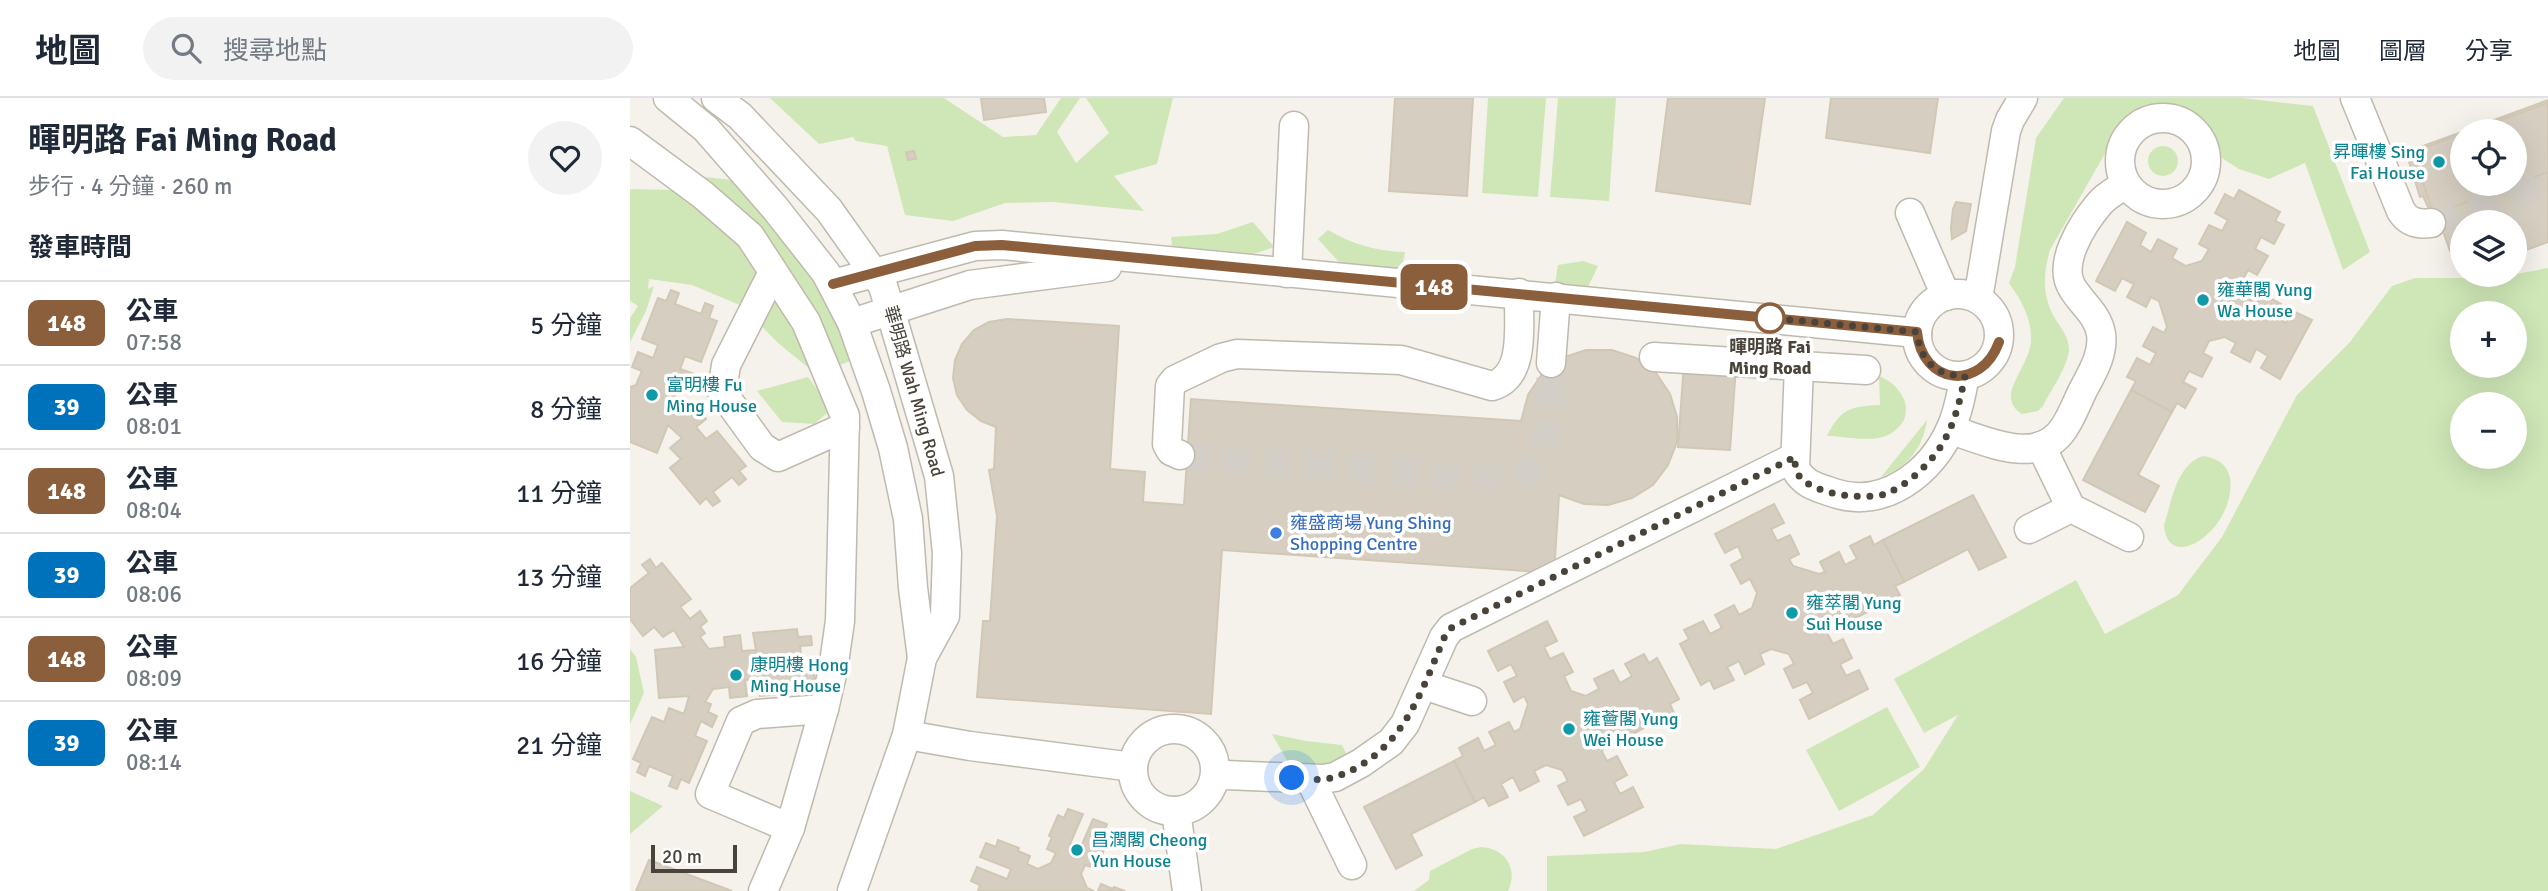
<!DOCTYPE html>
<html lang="zh-TW">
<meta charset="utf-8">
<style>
body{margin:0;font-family:Signika,"Noto Sans TC",sans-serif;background:#f2f2f3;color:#1f2937;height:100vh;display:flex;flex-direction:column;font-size:26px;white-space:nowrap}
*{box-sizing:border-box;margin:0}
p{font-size:23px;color:#747a83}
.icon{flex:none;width:38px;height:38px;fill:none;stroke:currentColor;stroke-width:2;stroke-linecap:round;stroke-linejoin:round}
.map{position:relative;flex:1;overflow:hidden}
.side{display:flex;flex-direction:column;background:#fff;width:630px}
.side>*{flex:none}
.badge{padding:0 14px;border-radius:10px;font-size:24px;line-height:46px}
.fabs{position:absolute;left:1820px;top:21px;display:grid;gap:14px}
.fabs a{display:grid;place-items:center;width:77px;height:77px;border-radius:50%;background:#fff;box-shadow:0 7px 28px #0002;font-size:35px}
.scale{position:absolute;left:21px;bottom:18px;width:86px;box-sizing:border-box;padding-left:7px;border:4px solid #494339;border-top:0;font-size:19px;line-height:24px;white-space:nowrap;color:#494339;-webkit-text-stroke:5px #fff;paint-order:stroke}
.you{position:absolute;width:35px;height:35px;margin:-18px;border:5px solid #fff;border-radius:50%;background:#1a73e8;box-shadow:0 0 0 10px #1a73e833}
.map>.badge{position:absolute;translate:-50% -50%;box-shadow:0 0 0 4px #fff}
h2{padding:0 28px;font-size:26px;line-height:63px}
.round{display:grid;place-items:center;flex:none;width:74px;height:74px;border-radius:37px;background:#f2f2f3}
.summary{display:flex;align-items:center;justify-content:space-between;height:119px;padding:0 28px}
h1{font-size:33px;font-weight:700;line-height:52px}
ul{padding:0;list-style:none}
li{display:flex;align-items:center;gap:21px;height:84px;padding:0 28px;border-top:2px solid #e0e1e3}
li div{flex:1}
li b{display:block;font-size:26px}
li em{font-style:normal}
li .badge{min-width:77px;font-weight:700;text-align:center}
header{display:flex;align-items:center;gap:42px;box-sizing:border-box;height:98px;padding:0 35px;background:#fff;border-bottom:2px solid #e0e1e3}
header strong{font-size:33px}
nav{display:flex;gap:38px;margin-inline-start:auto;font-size:24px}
.search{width:490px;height:63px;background:#f2f2f3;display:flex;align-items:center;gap:18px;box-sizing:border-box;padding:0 24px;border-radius:38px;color:#747a83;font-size:26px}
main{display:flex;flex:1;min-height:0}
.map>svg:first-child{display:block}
.green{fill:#cfe7b7;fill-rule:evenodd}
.building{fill:#d6cfc1;stroke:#d1c7b5;stroke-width:2}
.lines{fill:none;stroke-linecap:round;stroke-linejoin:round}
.minor-tunnel{stroke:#d3cfc7;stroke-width:28;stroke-dasharray:28 14;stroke-linecap:butt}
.minor-casing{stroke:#c0baae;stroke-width:31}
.minor{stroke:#fff;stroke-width:28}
.line-casing{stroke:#fff;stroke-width:16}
.line{stroke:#8b5e3c;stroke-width:10}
.walk{stroke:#494339;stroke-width:7;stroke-dasharray:0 12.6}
.culture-dot{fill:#0f9aa8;stroke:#fff;stroke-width:2.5}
.stop-dot{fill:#fff;stroke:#8b5e3c;stroke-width:3.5}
.shop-dot{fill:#3f7fe0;stroke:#fff;stroke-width:2.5}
.labels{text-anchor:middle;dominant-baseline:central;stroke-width:7;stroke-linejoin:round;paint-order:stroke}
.culture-label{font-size:18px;fill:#0d838f;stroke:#fff;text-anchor:start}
.stop-label{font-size:18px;font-weight:bold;fill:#494339;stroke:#fff}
.street-label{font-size:18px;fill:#494339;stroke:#fff}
.shop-label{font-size:18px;fill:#366cbe;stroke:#fff;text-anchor:start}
</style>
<header>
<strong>地圖</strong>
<div class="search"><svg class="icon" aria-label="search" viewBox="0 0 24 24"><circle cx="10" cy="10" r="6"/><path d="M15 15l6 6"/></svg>搜尋地點</div>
<nav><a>地圖</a><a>圖層</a><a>分享</a></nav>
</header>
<main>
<section class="side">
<div class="summary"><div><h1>暉明路 Fai Ming Road</h1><p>步行 · 4 分鐘 · 260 m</p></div><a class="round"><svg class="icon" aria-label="heart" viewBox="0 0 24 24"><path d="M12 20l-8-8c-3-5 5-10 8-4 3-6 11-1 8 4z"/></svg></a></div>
<h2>發車時間</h2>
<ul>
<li><span class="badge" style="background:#8b5e3c;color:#fff">148</span><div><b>公車</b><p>07:58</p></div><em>5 分鐘</em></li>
<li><span class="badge" style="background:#0072bc;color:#fff">39</span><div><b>公車</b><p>08:01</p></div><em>8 分鐘</em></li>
<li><span class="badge" style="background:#8b5e3c;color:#fff">148</span><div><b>公車</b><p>08:04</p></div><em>11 分鐘</em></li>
<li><span class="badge" style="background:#0072bc;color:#fff">39</span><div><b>公車</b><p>08:06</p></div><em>13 分鐘</em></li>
<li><span class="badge" style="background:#8b5e3c;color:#fff">148</span><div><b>公車</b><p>08:09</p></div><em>16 分鐘</em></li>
<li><span class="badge" style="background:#0072bc;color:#fff">39</span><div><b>公車</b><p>08:14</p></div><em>21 分鐘</em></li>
</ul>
</section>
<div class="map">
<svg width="1918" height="793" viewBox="0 0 1918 793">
<rect width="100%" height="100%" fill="#f5f2eb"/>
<!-- green -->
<g class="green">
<polygon points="140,0 314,0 373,39 406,37 431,0 450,0 427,34 446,65 479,35 456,0 543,0 527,66 484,78 514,113 423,104 375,105 323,123 275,117 257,48 226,43 223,39 189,46"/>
<polygon points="858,0 916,0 908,99 852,95"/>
<polygon points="928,0 986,0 979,103 920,99"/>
<path d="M 1434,0 L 1612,0 L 1683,8 L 1740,154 L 1713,172 L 1675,65 L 1639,81 L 1609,71 L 1587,57 C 1574,7 1525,0 1489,31 L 1420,152 C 1413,176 1412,200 1426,222 C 1432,231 1439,240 1439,252 C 1437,270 1421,292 1413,308 L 1408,313 L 1392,316 C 1362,297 1403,268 1401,239 C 1401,218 1390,201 1379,185 L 1385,169 L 1406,40 Z"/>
<circle cx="1533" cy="63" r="15"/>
<polygon points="65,78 103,82 198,164 228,260 186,276 148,245 112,208 62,187 19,181 18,191 24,188 16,213 0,244 0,220 8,208 0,203 0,91 43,92"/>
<path d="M 623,124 L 644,149 C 605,165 581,160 542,148 L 541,139 L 587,136 Z"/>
<path d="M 698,132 C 724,147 746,153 775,154 L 772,170 L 744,176 L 708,163 L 688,141 Z"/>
<polygon points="953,163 968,168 958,189 925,186 928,167"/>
<path d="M 1918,170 L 1918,793 L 917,793 L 917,758 L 1014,754 L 1051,746 L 1146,751 L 1243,717 L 1294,671 L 1328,617 L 1294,635 L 1264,581 L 1446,482 L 1475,536 L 1548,497 L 1592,439 L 1667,297 L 1720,244 L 1762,188 L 1785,180 L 1865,180 ZM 1832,215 L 1885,215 L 1885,268 L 1832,268 ZM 1832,306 L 1885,306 L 1885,359 L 1832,359 Z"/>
<path d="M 1249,278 C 1275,288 1290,321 1258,337 C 1242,345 1215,338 1197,338 C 1210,311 1221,308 1250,307 Z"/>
<polygon points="178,279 202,311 184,326 152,324 127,293"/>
<path d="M 1297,322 C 1293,350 1278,369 1251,379 Z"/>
<path d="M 1573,358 C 1586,360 1597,365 1600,380 C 1607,431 1537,478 1534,427 C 1542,403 1546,367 1573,358 Z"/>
<polygon points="0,551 6,559 14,595 0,626"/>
<polygon points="1257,609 1290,669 1209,713 1176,652"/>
<polygon points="642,636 676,643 712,647 719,661 691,674 660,668"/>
<polygon points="0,693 33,708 0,736"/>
<path d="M 851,749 C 875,750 889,771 878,793 L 784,793 L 799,782 L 800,773 L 842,751 Z"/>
</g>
<!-- building -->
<g class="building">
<polygon points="351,0 414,0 416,14 354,22"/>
<polygon points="765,0 843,0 837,98 759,93"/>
<polygon points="1038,0 1135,0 1120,106 1026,93"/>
<polygon points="1201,0 1308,0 1300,55 1196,40"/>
<polygon points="1918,2 1918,144 1885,156 1885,124 1832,124 1832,158 1820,153 1807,116 1802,118 1793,98 1790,99 1776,54 1832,34 1832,86 1885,86 1885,33 1834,33"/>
<polygon points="1918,5 1918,74 1804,116 1782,54 1832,36 1832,86 1885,86 1885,33 1840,33"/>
<polygon points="284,53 286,61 278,62 276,54"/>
<polygon points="1609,92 1650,114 1645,123 1654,127 1644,146 1631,139 1625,151 1638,158 1627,177 1618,172 1612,183 1617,200 1627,205 1632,196 1651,206 1644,219 1656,225 1663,213 1682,222 1650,281 1631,270 1638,258 1626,251 1620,264 1601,254 1606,245 1595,239 1579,243 1573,255 1582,260 1572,279 1559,273 1553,284 1566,291 1555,310 1547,305 1542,314 1501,292 1506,283 1497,279 1507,260 1520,267 1526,255 1513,248 1523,229 1534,235 1537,229 1529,203 1521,199 1516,209 1497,199 1504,186 1492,180 1485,193 1466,183 1497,124 1516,135 1510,147 1521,154 1528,141 1547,151 1542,160 1556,168 1572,163 1579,151 1569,146 1579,127 1592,133 1598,122 1585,115 1595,96 1604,101"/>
<polygon points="1326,104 1341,106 1336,133 1322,141 1321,129 1323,111"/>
<polygon points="41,192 49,195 45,206 71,216 75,205 83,208 79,220 87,223 71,264 55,258 50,271 65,276 59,292 49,288 43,302 51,315 56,311 61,317 69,311 76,321 66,329 76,341 87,333 116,368 109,373 116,381 109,387 102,379 83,394 90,403 83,408 76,400 70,406 40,370 51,361 40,350 52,340 38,327 27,355 0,344 0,289 6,287 12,273 2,269 8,254 23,260 28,247 12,241 28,200 36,203"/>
<polygon points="377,221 489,228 480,371 515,374 513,404 554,407 561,301 891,323 898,297 912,276 932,260 956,252 982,252 1006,260 1026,275 1040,296 1047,319 1047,344 1038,367 1023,387 1002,400 978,407 954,406 929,397 924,475 592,452 581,616 347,599 353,523 360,523 367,418 359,372 364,371 366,329 351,323 337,312 327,297 323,280 325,262 332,246 344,232 359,224"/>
<polygon points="1054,265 1106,269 1100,352 1048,349"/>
<polygon points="1501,292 1542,314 1508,377 1529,388 1515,414 1453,382"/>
<polygon points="1343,397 1376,459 1349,472 1338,451 1274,484 1253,442"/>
<polygon points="1144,406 1154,425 1141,431 1147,443 1160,437 1169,456 1159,461 1163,468 1189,476 1195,474 1190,464 1209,454 1215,467 1227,461 1220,448 1240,438 1244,447 1253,442 1274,484 1265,488 1270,497 1250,507 1244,494 1232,500 1239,513 1220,523 1215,513 1202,519 1197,535 1203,546 1213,541 1222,560 1210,566 1216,578 1229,572 1238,591 1179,621 1170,602 1183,595 1177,584 1163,590 1154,571 1164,566 1159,556 1141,551 1130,556 1134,566 1115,576 1109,563 1097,569 1104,582 1084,591 1080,582 1071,587 1050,546 1059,541 1054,532 1073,523 1080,536 1092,530 1085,517 1104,507 1109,517 1122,510 1127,495 1120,481 1111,486 1101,467 1113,460 1108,448 1095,455 1085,436"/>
<polygon points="20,461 26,470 32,465 61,501 50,509 60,521 70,513 77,523 70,529 75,535 70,539 79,551 95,549 94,539 110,537 112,553 126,552 123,535 167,531 168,539 181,538 182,547 170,548 173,575 184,574 185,583 173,584 174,593 130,598 129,581 115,582 117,598 100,600 99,589 83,591 75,604 81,606 78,614 87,618 82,629 71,623 65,638 77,643 59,685 51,681 47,691 39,688 43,678 19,668 15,678 7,674 11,665 3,661 22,619 34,624 39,610 54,616 59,598 29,600 25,552 54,549 44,532 33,539 24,529 13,538 0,521 0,490 19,475 12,467"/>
<polygon points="917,523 927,543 914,549 920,561 933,555 943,574 934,578 941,593 956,598 969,591 964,581 983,572 990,585 1002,578 995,566 1014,556 1019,565 1027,560 1049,601 1040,606 1044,615 1025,625 1019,611 1007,617 1014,630 995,640 989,630 978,636 972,654 977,663 987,658 997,677 984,684 990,696 1003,689 1013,709 954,738 944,719 957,713 951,701 938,707 928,688 938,683 932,672 916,667 904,673 909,683 890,693 883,679 871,686 878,699 859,708 854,699 845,704 824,663 833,658 829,650 848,640 854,653 866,647 859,634 879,624 884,634 890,631 898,606 894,598 884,604 874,584 887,578 881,566 868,573 858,553"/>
<polygon points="824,663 845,704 781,736 792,757 766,771 734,709"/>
<polygon points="438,711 453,716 440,746 450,751 463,721 477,726 473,736 480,738 471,759 469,758 464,770 455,767 451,776 457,790 464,793 348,793 350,787 341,783 347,769 377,781 381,771 350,759 356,745 366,749 368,742 389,750 388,753 400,758 397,766 408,771 421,765 426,755 417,751 422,739 419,738 428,717 434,720"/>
<polygon points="19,762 102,793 6,793"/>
<polygon points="471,786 483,791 484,789 495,793 468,793"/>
</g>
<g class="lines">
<!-- minor-tunnel -->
<g class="minor-tunnel">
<polyline points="1801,125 1918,86"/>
<path d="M 550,357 L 879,382 C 885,379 893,376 898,371 C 924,344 919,300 921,265"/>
</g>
<defs>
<g id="minor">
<polyline points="38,0 76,31 145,110 196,175 222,225 246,293 263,350 278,421 283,490 292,560 277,637 222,793"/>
<polyline points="86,0 110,18 199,112 253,188 309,378 317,455 315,518 292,560"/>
<path d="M 1725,0 L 1771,113 C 1778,124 1788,127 1801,125"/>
<circle cx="1533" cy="63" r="43"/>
<polyline points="0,43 73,97 120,138 176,224 215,318 210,523 203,572 194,611 160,730 133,793"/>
<polyline points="1280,115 1316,198"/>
<polyline points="143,174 96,267 92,294 132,349 148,359 215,329"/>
<polyline points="657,175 664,28"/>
<polyline points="203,186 345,148 372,147 1287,235"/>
<circle cx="1328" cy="237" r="41"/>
<polyline points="1348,201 1376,33 1380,22 1393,0"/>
<polyline points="222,225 340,187 477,169"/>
<polyline points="1024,259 1236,272"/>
<polyline points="921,265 926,199"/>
<path d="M 1169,268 L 1165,370 C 1174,387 1187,389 1204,395 C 1254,412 1302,374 1321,330 C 1329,313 1331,296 1335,278"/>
<path d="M 1321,332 C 1355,342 1408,370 1434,330 C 1442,318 1447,304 1453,292 C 1462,275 1474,256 1471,236 C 1468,217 1453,207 1443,191 C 1426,166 1453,125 1470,105 C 1477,97 1487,92 1496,86"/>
<path d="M 550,357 L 541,353 L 537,346 L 540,288 L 545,282 L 591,260 L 607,256 L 771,262 L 862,288 C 897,278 888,224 889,195"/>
<polyline points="1441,410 1499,439"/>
<polyline points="1399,431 1441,410 1411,348"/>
<polyline points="794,587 842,603"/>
<circle cx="544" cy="672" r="41"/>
<polyline points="277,637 340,648 503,669"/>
<polyline points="585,680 596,677 693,681 705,679 731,665 761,644 775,626 814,539 821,530 1165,359"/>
<polyline points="680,681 722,767"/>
<polyline points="546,713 557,793"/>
<polyline points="160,730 80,696 111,623 127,616 194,611"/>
</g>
</defs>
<!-- minor casing -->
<use href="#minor" class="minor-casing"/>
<!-- minor -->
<use href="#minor" class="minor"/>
</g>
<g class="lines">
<defs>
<path id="line" d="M 203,186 L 345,148 L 372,147 L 1287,234 C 1292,287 1351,294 1369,244"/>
</defs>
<!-- line casing -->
<use href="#line" class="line-casing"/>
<!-- line -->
<use href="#line" class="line"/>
<!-- walk -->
<path class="walk" d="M 662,680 C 676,681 692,683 705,679 C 771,657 790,597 814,540 L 821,530 L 1165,359 C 1165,366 1165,373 1170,379 C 1185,397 1237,403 1258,395 C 1271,389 1283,380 1293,370 C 1320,344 1328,313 1335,278 C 1306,278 1290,263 1287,234 L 1140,220"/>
</g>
<!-- markers -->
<g class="culture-dot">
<circle cx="1809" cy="64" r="7"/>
<circle cx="1573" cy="202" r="7"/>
<circle cx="22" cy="297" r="7"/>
<circle cx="1162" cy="515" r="7"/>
<circle cx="106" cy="577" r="7"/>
<circle cx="939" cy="631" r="7"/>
<circle cx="447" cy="752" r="7"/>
</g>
<circle class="stop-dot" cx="1140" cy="220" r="14"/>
<circle class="shop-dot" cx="646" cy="435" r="7"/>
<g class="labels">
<!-- culture labels -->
<g class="culture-label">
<text x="1795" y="54" text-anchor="end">昇暉樓 Sing<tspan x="1795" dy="21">Fai House</tspan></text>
<text x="1587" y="192">雍華閣 Yung<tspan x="1587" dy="21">Wa House</tspan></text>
<text x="36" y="287">富明樓 Fu<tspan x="36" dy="21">Ming House</tspan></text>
<text x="1176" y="505">雍萃閣 Yung<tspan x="1176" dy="21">Sui House</tspan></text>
<text x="120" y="567">康明樓 Hong<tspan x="120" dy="21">Ming House</tspan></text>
<text x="953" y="621">雍薈閣 Yung<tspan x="953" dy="21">Wei House</tspan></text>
<text x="461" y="742">昌潤閣 Cheong<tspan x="461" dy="21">Yun House</tspan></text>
</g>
<!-- stop labels -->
<g class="stop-label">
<text x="1140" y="249">暉明路 Fai<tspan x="1140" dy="21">Ming Road</tspan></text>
</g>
<!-- street labels -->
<g class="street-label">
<text transform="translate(284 293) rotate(74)">華明路 Wah Ming Road</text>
</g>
<!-- shop labels -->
<g class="shop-label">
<text x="660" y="425">雍盛商場 Yung Shing<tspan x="660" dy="21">Shopping Centre</tspan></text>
</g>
</g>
</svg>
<div class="fabs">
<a><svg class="icon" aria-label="locate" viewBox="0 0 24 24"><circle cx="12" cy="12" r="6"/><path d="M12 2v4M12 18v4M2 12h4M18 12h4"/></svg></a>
<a><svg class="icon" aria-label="layers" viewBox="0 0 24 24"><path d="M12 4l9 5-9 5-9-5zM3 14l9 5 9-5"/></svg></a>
<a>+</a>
<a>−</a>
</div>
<div class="scale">20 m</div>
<div class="you" style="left:662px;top:680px"></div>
<b class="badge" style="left:804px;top:189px;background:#8b5e3c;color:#fff">148</b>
</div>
</main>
